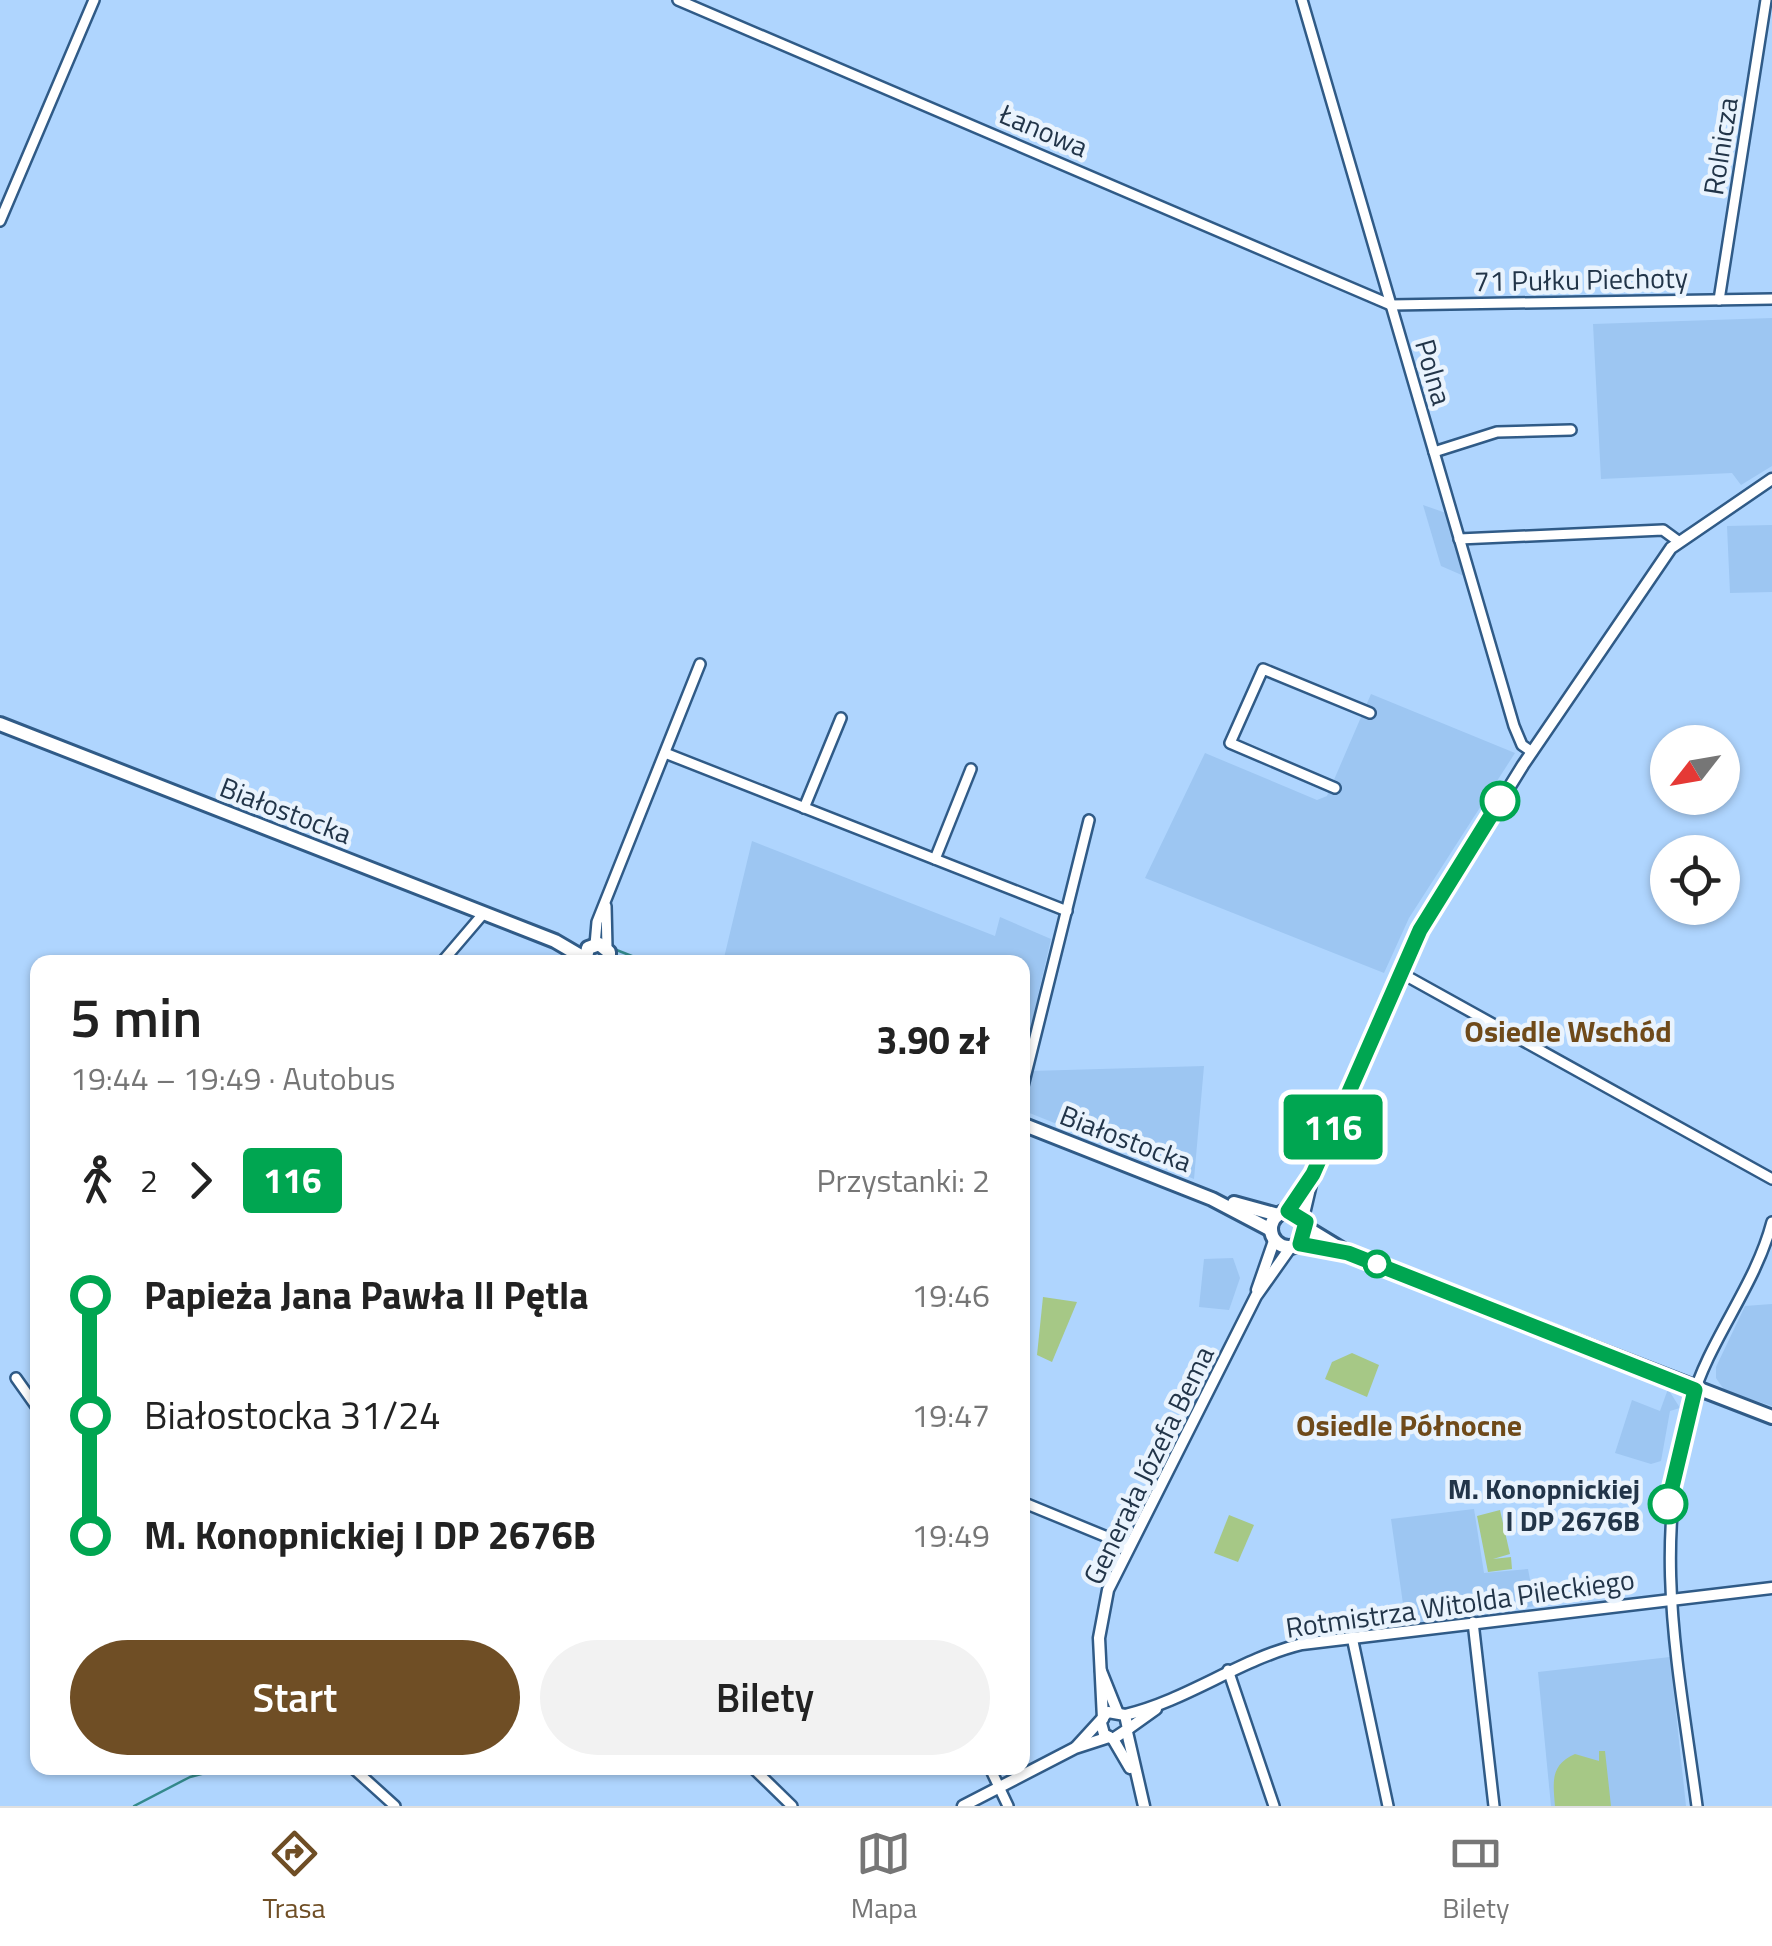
<!DOCTYPE html>
<html lang="pl">
<meta charset="utf-8">
<style>
body{margin:0;font-family:"Titillium Web",sans-serif;background:#f2f2f2;color:#222;height:100vh;display:flex;flex-direction:column;font-size:38px;white-space:nowrap}
*{box-sizing:border-box;margin:0}
p{font-size:32px;color:#767676}
.icon{flex:none;width:55px;height:55px;fill:none;stroke:currentColor;stroke-width:2;stroke-linecap:round;stroke-linejoin:round}
.map{position:relative;flex:1;overflow:hidden}
.details{position:absolute;left:30px;top:955px;width:1000px;height:820px;display:flex;flex-direction:column;background:#fff;border-radius:20px;box-shadow:0 2px 8px #0004}
.details>*{flex:none}
.badge{padding:0 20px;border-radius:8px;font-size:35px;line-height:65px}
.needle{width:65px;rotate:239deg}
.controls{position:absolute;left:1650px;top:725px;display:grid;gap:20px}
.controls a{display:grid;place-items:center;width:90px;height:90px;border-radius:50%;background:#fff;box-shadow:0 2px 8px #0004;font-size:50px}
.map>.badge{position:absolute;translate:-50% -50%;box-shadow:0 0 0 5px #fff}
.legs{display:flex;align-items:center;gap:15px;height:110px;padding:0 40px;font-size:32px}
.legs p{margin-inline-start:auto}
.headline{display:flex;align-items:center;justify-content:space-between;height:170px;padding:0 40px}
h1{font-size:55px;font-weight:600;line-height:75px}
.cta{display:flex;gap:20px;margin-top:auto;padding:20px 40px}
.cta a{flex:1;height:115px;border-radius:60px;background:#6f4e25;color:#fff;font-size:40px;font-weight:600;line-height:115px;text-align:center}
.cta a+a{background:#f2f2f2;color:#222}
ul{padding:0 40px;list-style:none}
li{display:flex;align-items:center;gap:35px;height:120px;font-size:38px}
li i{display:grid;place-items:center;width:15px;height:100%;margin:0 12px;background:currentColor}
li i::after{content:'';width:25px;height:25px;margin:-12px;border:8px solid;border-radius:50%;background:#fff}
li p{margin-inline-start:auto}
li:first-child i{background:linear-gradient(#0000 50%,currentColor 0)}
li:last-child i{background:linear-gradient(currentColor 50%,#0000 0)}
.dock{display:flex;justify-content:space-around;align-items:center;height:140px;border-top:2px solid #e0e0e0;background:#fff;font-size:28px;color:#767676}
.dock a{display:grid;justify-items:center;gap:5px}
.dock .on{color:#6f4e25}
.map>svg:first-child{display:block}
.built{fill:#9dc6f2}
.green{fill:#a6c886}
.lines{fill:none;stroke-linecap:round;stroke-linejoin:round}
.stream{stroke:#338a8c;stroke-width:2.5}
.minor-casing{stroke:#305b87;stroke-width:14}
.tertiary-casing{stroke:#305b87;stroke-width:15}
.secondary-casing{stroke:#305b87;stroke-width:18}
.minor{stroke:#fff;stroke-width:9}
.tertiary{stroke:#fff;stroke-width:10}
.secondary{stroke:#fff;stroke-width:12}
.line-1-casing{stroke:#fff;stroke-width:22}
.line-1{stroke:#00a651;stroke-width:15}
.stop-1-dot{fill:#fff;stroke:#00a651;stroke-width:5}
.labels{text-anchor:middle;dominant-baseline:central;stroke-width:9;stroke-linejoin:round;paint-order:stroke}
.street-label{font-size:28px;fill:#223549;stroke:#e9f3fd}
.stop-label{font-size:28px;font-weight:bold;fill:#223549;stroke:#e9f3fd;text-anchor:end}
.neighbourhood-label{font-size:30px;font-weight:bold;fill:#6f4a1a;stroke:#e9f3fd}
</style>
<div class="map">
<svg width="1772" height="1806" viewBox="0 0 1772 1806">
<rect width="100%" height="100%" fill="#afd5fe"/>
<!-- built -->
<g class="built">
<polygon points="1772,318 1772,466 1741,485 1732,473 1601,479 1593,324"/>
<polygon points="1423,505 1446,513 1464,576 1441,566"/>
<polygon points="1772,525 1772,592 1730,593 1727,526"/>
<polygon points="1371,694 1515,753 1409,918 1384,973 1145,878 1205,753 1317,800 1327,796"/>
<polygon points="752,841 995,936 1000,917 1051,939 1023,1060 1022,962 723,962"/>
<polygon points="1204,1066 1194,1179 1027,1112 1031,1071"/>
<polygon points="1233,1258 1240,1278 1229,1310 1199,1307 1204,1259"/>
<polygon points="1772,1304 1772,1406 1725,1391 1716,1378 1716,1367 1745,1306"/>
<polygon points="1668,1389 1680,1408 1670,1411 1661,1461 1651,1464 1615,1453 1632,1400 1660,1411"/>
<polygon points="1474,1509 1484,1573 1528,1569 1535,1606 1406,1625 1391,1519"/>
<polygon points="1670,1657 1686,1806 1551,1806 1538,1672"/>
</g>
<!-- green -->
<g class="green">
<polygon points="1043,1297 1077,1302 1052,1362 1037,1355"/>
<polygon points="1352,1353 1379,1365 1367,1397 1325,1379 1332,1362"/>
<polygon points="1500,1510 1510,1554 1493,1559 1511,1557 1512,1569 1488,1572 1477,1516"/>
<polygon points="1229,1515 1254,1525 1238,1562 1214,1553"/>
<path d="M 1599,1751 L 1605,1751 L 1611,1806 L 1555,1806 C 1553,1782 1550,1765 1575,1754 L 1599,1761 Z"/>
</g>
<g class="lines">
<!-- stream -->
<g class="stream">
<polyline points="614,949 647,962"/>
<polyline points="134,1806 190,1777 224,1768"/>
</g>
<defs>
<g id="minor">
<polyline points="678,0 1391,305"/>
<polyline points="1302,0 1514,726 1522,745 1532,752"/>
<polyline points="0,221 94,0"/>
<polyline points="1719,300 1766,0"/>
<polyline points="1391,305 1772,299"/>
<polyline points="1434,452 1497,432 1571,430"/>
<polyline points="1459,539 1663,530 1678,541"/>
<polyline points="665,753 1067,911"/>
<polyline points="1335,788 1230,743 1263,669 1370,713"/>
<polyline points="804,808 841,718"/>
<polyline points="935,859 971,769"/>
<polyline points="606,906 607,948"/>
<polyline points="595,945 597,922 700,664"/>
<polyline points="442,962 483,914"/>
<polyline points="1401,973 1772,1179"/>
<polyline points="1022,1090 1089,820"/>
<polyline points="16,1378 38,1409"/>
<polyline points="1022,1417 1022,1424"/>
<polyline points="1022,1502 1129,1546"/>
<polyline points="1473,1622 1494,1806"/>
<polyline points="1352,1637 1388,1806"/>
<polyline points="1228,1670 1274,1806"/>
<polyline points="353,1768 395,1806"/>
<polyline points="753,1768 792,1806"/>
<polyline points="990,1768 1008,1806"/>
<path d="M 1697,1806 C 1678,1663 1651,1546 1691,1403 C 1709,1339 1755,1287 1772,1222"/>
</g>
<g id="tertiary">
<polyline points="1288,1211 1313,1174 1421,930 1523,765 1671,548 1772,479"/>
<polyline points="1303,1218 1311,1184"/>
<polyline points="1257,1290 1274,1241"/>
<polyline points="1101,1671 1117,1711"/>
<path d="M 1125,1715 C 1188,1700 1240,1659 1302,1644 L 1772,1588"/>
<polyline points="1103,1719 1099,1638 1108,1590 1256,1296 1290,1248"/>
<polyline points="1128,1729 1156,1709"/>
<polyline points="1127,1732 1144,1806"/>
<polyline points="1113,1739 1130,1768"/>
<polyline points="1076,1747 1108,1712 1125,1715 1128,1729 1113,1739 1104,1734 1101,1723"/>
<polyline points="963,1806 1075,1748 1109,1737"/>
</g>
<g id="secondary">
<polyline points="0,724 555,941 584,958"/>
<polyline points="585,962 588,948 599,944 609,952 609,962"/>
<polyline points="1022,1124 1212,1199 1271,1230"/>
<polyline points="1234,1203 1278,1215"/>
<circle cx="1289" cy="1229" r="18"/>
<polyline points="1307,1228 1348,1253 1772,1417"/>
</g>
</defs>
<!-- minor casing -->
<use href="#minor" class="minor-casing"/>
<!-- tertiary casing -->
<use href="#tertiary" class="tertiary-casing"/>
<!-- secondary casing -->
<use href="#secondary" class="secondary-casing"/>
<!-- minor -->
<use href="#minor" class="minor"/>
<!-- tertiary -->
<use href="#tertiary" class="tertiary"/>
<!-- secondary -->
<use href="#secondary" class="secondary"/>
</g>
<g class="lines">
<defs>
<polyline id="line-1" points="1500,801 1420,930 1313,1174 1288,1211 1306,1222 1300,1244 1348,1253 1695,1390 1668,1504"/>
</defs>
<!-- line-1 casing -->
<use href="#line-1" class="line-1-casing"/>
<!-- line-1 -->
<use href="#line-1" class="line-1"/>
</g>
<!-- markers -->
<g class="stop-1-dot">
<circle cx="1500" cy="801" r="18"/>
<circle cx="1377" cy="1264" r="12"/>
<circle cx="1668" cy="1504" r="18"/>
</g>
<g class="labels">
<!-- street labels -->
<g class="street-label">
<text transform="translate(1044 130) rotate(23)">Łanowa</text>
<text transform="translate(1720 146) rotate(-81)">Rolnicza</text>
<text transform="translate(1581 279) rotate(-1)">71 Pułku Piechoty</text>
<text transform="translate(1434 372) rotate(74)">Polna</text>
<text transform="translate(286 810) rotate(21)">Białostocka</text>
<text transform="translate(1126 1138) rotate(21)">Białostocka</text>
<text transform="translate(1148 1465) rotate(-64)">Generała Józefa Bema</text>
<text transform="translate(1460 1603) rotate(-8)">Rotmistrza Witolda Pileckiego</text>
</g>
<!-- stop labels -->
<g class="stop-label">
<text x="1640" y="1488">M. Konopnickiej<tspan x="1640" dy="32">I DP 2676B</tspan></text>
</g>
<!-- neighbourhood labels -->
<g class="neighbourhood-label">
<text x="1568" y="1031">Osiedle Wschód</text>
<text x="1409" y="1425">Osiedle Północne</text>
</g>
</g>
</svg>
<div class="controls">
<a><svg class="needle" viewBox="-14 -14 28 28"><path d="M0-13l5 13h-10z" fill="#e53935"/><path d="M0 13l5-13h-10z" fill="#767676"/></svg></a>
<a><svg class="icon" aria-label="locate" viewBox="0 0 24 24"><circle cx="12" cy="12" r="6"/><path d="M12 2v4M12 18v4M2 12h4M18 12h4"/></svg></a>
</div>
<b class="badge" style="left:1333px;top:1127px;background:#00a651;color:#fff">116</b>
<section class="details">
<div class="headline"><div><h1>5 min</h1><p>19:44 – 19:49 · Autobus</p></div><b>3.90 zł</b></div>
<div class="legs"><svg class="icon" aria-label="walk" viewBox="0 0 24 24"><circle cx="13" cy="4" r="2"/><path d="M13 8l-2 6 4 7M11 14l-3 7M7 12l3-4h3l4 4"/></svg>2<svg class="icon" aria-label="forward" viewBox="0 0 24 24"><path d="M9 5l7 7-7 7"/></svg><b class="badge" style="background:#00a651;color:#fff">116</b><p>Przystanki: 2</p></div>
<ul>
<li><i style="color:#00a651"></i><b>Papieża Jana Pawła II Pętla</b><p>19:46</p></li>
<li><i style="color:#00a651"></i><span>Białostocka 31/24</span><p>19:47</p></li>
<li><i style="color:#00a651"></i><b>M. Konopnickiej I DP 2676B</b><p>19:49</p></li>
</ul>
<div class="cta"><a>Start</a><a>Bilety</a></div>
</section>
</div>
<nav class="dock">
<a class="on"><svg class="icon" aria-label="directions" viewBox="0 0 24 24"><path d="M12 3l9 9-9 9-9-9zM9 14v-3h6M13 9l2 2-2 2"/></svg>Trasa</a>
<a><svg class="icon" aria-label="map" viewBox="0 0 24 24"><path d="M3 6l6-2 6 2 6-2v14l-6 2-6-2-6 2zM9 4v14M15 6v14"/></svg>Mapa</a>
<a><svg class="icon" aria-label="tickets" viewBox="0 0 24 24"><path d="M3 7h18v10H3zM15 7v10"/></svg>Bilety</a>
</nav>
